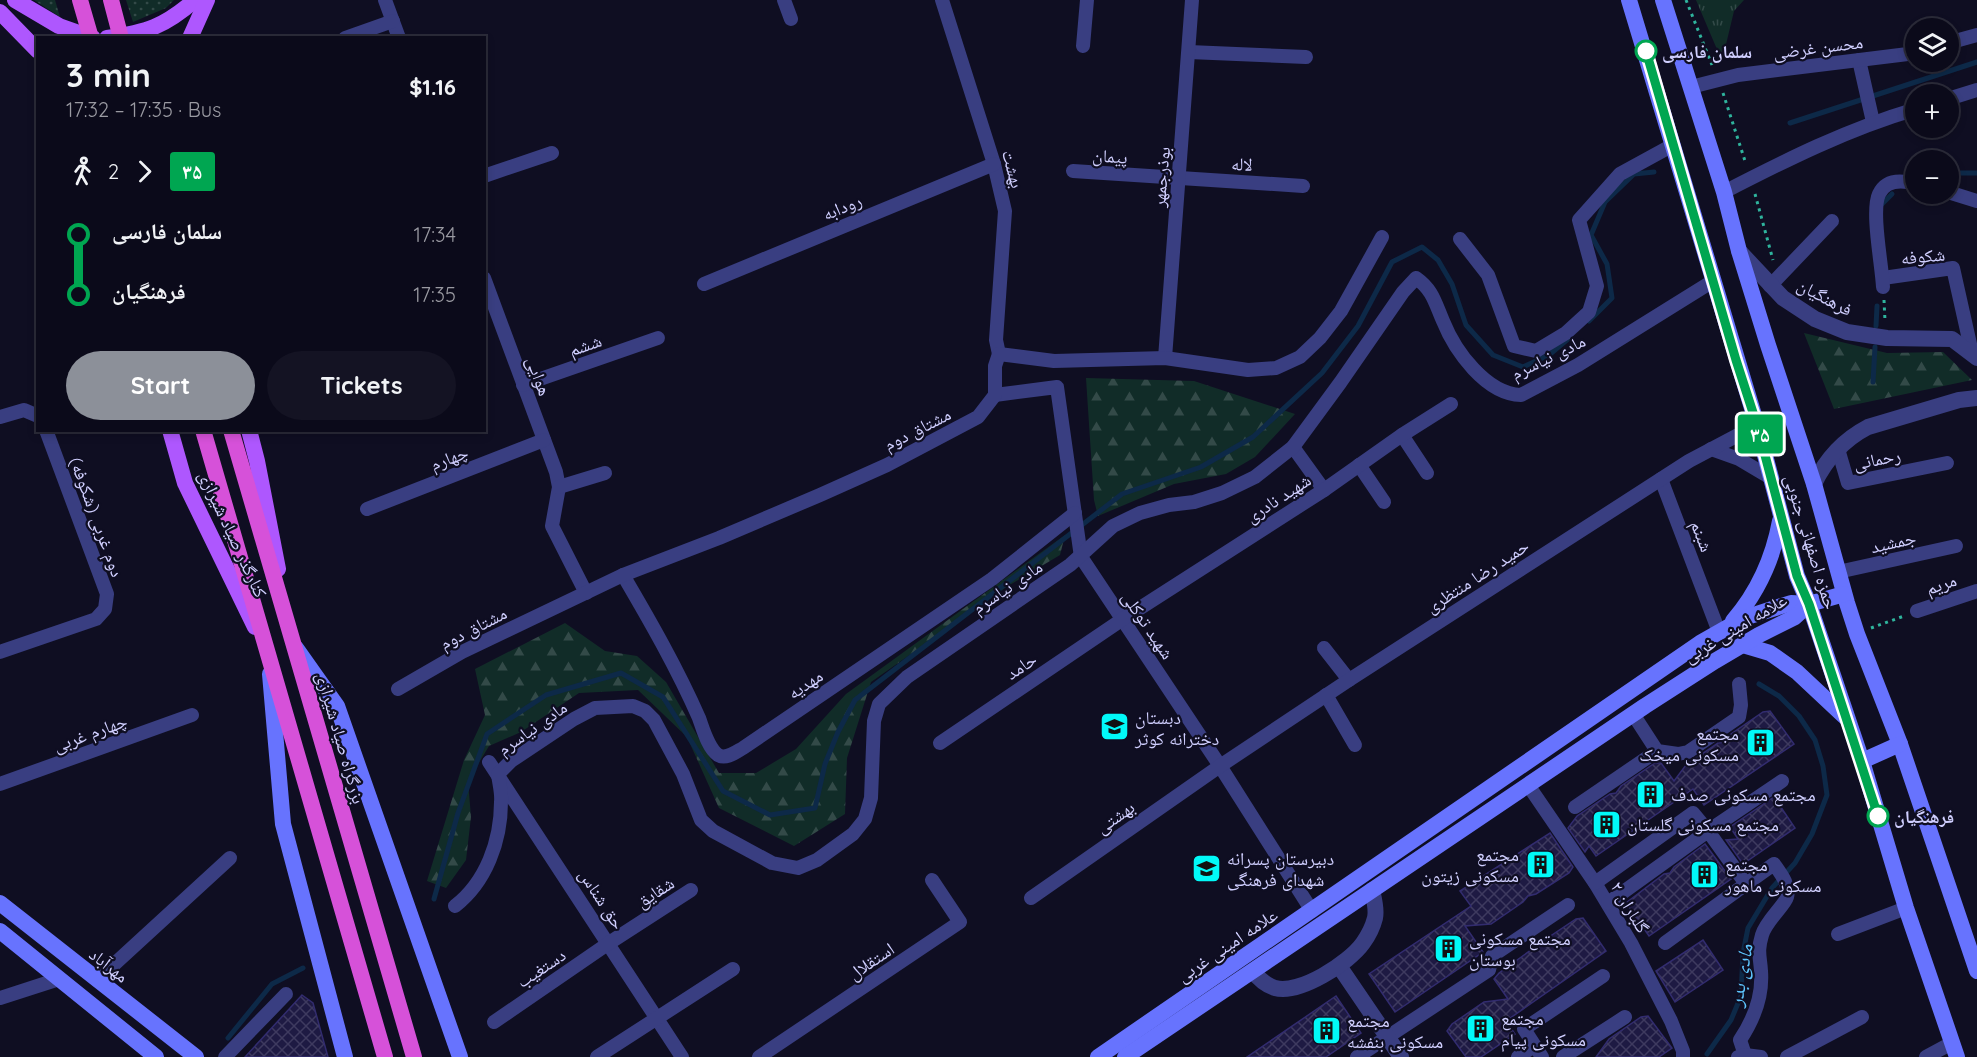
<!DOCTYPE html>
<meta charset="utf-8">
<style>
body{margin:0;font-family:Quicksand,"Noto Naskh Arabic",sans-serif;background:#141323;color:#f1f3f6;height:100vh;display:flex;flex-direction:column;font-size:22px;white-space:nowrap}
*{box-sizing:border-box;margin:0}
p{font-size:20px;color:#9a9aa2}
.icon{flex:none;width:33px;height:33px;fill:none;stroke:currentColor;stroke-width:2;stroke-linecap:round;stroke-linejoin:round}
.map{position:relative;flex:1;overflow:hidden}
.drawer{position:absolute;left:36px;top:36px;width:450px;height:396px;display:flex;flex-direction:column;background:#0b0a1a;border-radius:0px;box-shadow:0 3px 9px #0003,0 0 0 2px #2b2b39}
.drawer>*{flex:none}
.badge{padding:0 12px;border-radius:4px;font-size:21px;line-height:39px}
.fabs{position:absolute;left:1905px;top:18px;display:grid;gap:12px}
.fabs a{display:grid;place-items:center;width:54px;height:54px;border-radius:50%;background:#0b0a1a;box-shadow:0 3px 9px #0003,0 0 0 2px #2b2b39;font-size:30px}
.map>.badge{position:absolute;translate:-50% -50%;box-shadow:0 0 0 3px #fff}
.legs{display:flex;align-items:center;gap:9px;height:66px;padding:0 30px;font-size:20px}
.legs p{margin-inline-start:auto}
.overview{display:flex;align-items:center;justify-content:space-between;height:102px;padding:0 30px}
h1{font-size:33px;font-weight:700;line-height:45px}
.primary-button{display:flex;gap:12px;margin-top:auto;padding:12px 30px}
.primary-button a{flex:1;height:69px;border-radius:36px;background:#8c9099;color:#fff;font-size:24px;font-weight:700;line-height:69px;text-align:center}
.primary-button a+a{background:#141323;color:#f1f3f6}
ul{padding:0 30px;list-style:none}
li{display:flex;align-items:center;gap:21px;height:60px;font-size:22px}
li i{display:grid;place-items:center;width:9px;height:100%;margin:0 8px;background:currentColor}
li i::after{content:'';width:15px;height:15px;margin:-8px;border:4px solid;border-radius:50%;background:#0b0a1a}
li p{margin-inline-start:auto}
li:first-child i{background:linear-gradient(#0000 50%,currentColor 0)}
li:last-child i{background:linear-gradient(currentColor 50%,#0000 0)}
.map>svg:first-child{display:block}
.grass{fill:url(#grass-tufts)}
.forest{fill:url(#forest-firs)}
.park{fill:url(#park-dots)}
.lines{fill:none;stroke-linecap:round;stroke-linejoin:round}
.stream{stroke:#0d2948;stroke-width:5}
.building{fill:url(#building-cross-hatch);stroke:#322c6f;stroke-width:1.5}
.path{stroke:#2fb49d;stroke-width:3;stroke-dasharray:3 4.5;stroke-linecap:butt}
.minor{stroke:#393e81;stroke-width:14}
.tertiary{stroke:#393e81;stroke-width:16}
.secondary{stroke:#6773fe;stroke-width:16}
.primary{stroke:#ae57fe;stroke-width:16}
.trunk{stroke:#d651d9;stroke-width:16}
.trunk-bridge{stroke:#d651d9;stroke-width:16}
.line-1-casing{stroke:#fff;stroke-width:14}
.line-1{stroke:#00a651;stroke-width:9}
.stop-1-dot{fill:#fff;stroke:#00a651;stroke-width:3}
.labels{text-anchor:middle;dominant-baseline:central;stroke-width:4.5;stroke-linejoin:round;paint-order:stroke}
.street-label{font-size:18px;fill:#d0cfff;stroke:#0f0e22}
.stop-label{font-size:18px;font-weight:bold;fill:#d0cfff;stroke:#0f0e22;text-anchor:start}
.poi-label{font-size:18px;fill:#d0cfff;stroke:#0f0e22;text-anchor:start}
.water-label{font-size:20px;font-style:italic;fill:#5ec5fe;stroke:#0f0e22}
</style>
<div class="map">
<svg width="1977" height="1057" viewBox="0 0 1977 1057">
<defs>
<pattern id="grass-tufts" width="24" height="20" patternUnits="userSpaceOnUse" patternTransform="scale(1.5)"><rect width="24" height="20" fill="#112c28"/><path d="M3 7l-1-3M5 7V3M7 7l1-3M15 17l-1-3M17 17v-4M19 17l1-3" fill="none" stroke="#334a48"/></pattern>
<pattern id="forest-firs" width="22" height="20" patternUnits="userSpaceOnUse" patternTransform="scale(1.5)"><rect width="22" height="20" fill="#112c28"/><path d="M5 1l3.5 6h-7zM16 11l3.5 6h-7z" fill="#334a48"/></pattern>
<pattern id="park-dots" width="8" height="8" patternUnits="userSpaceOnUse" patternTransform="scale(1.5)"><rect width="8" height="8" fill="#112c28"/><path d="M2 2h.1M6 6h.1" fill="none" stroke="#334a48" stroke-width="1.8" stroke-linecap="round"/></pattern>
<pattern id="building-cross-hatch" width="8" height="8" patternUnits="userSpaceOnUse" patternTransform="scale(1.5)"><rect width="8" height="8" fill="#1e1a43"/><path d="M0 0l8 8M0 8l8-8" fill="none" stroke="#3e3a5f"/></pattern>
</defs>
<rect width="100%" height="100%" fill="#0f0e22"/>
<!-- grass -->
<polygon class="grass" points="1696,0 1744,0 1734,11 1722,61"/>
<!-- forest -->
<g class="forest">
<polygon points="1804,333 1887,353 1943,352 1972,380 1834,409"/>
<polygon points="1086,378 1194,381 1295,414 1255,457 1226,474 1174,484 1098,516 1094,500"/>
<polygon points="1065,535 1060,555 1008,586 871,682 847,758 845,814 794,846 719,808 687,737 638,690 579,693 521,732 489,746 468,781 471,817 466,860 446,888 427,881 464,760 485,715 475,669 565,623 605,651 637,656 666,682 719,773 756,773 796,749 846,694"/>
</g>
<!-- park -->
<g class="park">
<polygon points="34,0 55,0 60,17"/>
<polygon points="126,0 174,0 166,8 133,22"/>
</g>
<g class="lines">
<!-- stream -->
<g class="stream">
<polyline points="1790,123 1977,62"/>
<polyline points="1948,173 1977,173"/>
<polyline points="1912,174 1916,174"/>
<polyline points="1882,204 1892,194"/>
<polyline points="1589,321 1612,298 1607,264 1591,235 1605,202 1634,174 1654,172"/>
<polyline points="1876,326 1877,306"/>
<polyline points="1873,382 1875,347"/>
<polyline points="434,899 458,813 487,734 546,695 621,673 663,697 723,791 770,815 815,808 825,764 838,732 855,700 1122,494 1201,467 1253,437 1322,373 1358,326 1392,262 1422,247 1438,260 1452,284 1466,325 1493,355 1523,367 1549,355 1568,339"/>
<polyline points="228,1038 272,984 303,968"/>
<polyline points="1707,1054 1731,1020 1741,996 1743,953 1748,928 1772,888 1795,863 1812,834 1827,795 1823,766 1815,740 1799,716 1779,696 1759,684"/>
</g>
</g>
<!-- building -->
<g class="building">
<polygon points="1770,711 1794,744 1704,805 1693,789 1596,856 1589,846 1585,852 1568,828 1577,816 1610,794 1616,793 1621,786 1655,763 1661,763 1674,781 1686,765 1718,743 1725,742 1731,734 1763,712"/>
<polygon points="1774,797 1795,828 1743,864 1726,840 1738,839 1730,827"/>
<polygon points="1550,833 1573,867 1569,873 1536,894 1528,896 1523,902 1491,924 1465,926 1483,952 1395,1012 1369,974 1471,906 1460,891"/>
<polygon points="1705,844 1731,879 1649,936 1626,903 1664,874 1670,873 1674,867"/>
<polygon points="1583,918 1606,951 1506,1021 1515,1034 1481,1057 1466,1057 1447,1031 1452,1024 1484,1002 1508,999 1494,979 1499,973 1531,950 1538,949 1543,941 1576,919"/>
<polygon points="1703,940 1723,970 1675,1002 1656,971"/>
<polygon points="302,995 313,1003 328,1057 245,1057"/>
<polygon points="1336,996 1361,1033 1326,1057 1247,1057"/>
<polygon points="1648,1016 1672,1048 1659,1057 1596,1057 1609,1039 1641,1017"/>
</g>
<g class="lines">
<!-- path -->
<g class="path">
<polyline points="1686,0 1712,65"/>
<polyline points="1723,93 1746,164"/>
<polyline points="1755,194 1773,260"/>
<polyline points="1884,300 1885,321"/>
<polyline points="1871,628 1904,616"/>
</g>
<!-- minor -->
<g class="minor">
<polyline points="385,0 399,38"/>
<polyline points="784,0 791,19"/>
<polyline points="942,0 994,164 1005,211 996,340 999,354"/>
<polyline points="345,38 393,21"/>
<polyline points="1948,43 1977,35"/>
<polyline points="1083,46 1087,0"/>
<polyline points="1189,52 1306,57"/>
<polyline points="1859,60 1873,122"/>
<polyline points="1691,87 1738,75 1916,53"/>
<polyline points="1948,99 1977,90"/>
<polyline points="1073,171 1303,186"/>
<polyline points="484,176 552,153"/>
<path d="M 1724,192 C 1786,160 1848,129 1916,109"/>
<polyline points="1948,192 1977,201"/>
<polyline points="1460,239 1488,275 1514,346 1536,351 1566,333 1589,312 1597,286 1579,220 1620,174 1673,145"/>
<polyline points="484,278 556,472 559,487 552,526 586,593"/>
<polyline points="1883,278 1953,268 1972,353"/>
<polyline points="704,284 994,164"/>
<polyline points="1770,286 1832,221"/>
<path d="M 1883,287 C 1882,265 1871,211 1879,194 C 1886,179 1902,180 1916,184"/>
<polyline points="1165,358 1192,0"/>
<polyline points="523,385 658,338"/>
<polyline points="995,395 1057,387 1081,557 1220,766 1312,911"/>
<polyline points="0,417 24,410 38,416"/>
<polyline points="1402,435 1427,473"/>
<polyline points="1293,447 1324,490"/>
<polyline points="1711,449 1739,459 1771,478"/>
<polyline points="1838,449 1848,483 1947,463"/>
<polyline points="1359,465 1384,502"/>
<polyline points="1661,479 1719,632"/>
<polyline points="559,487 605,473"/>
<polyline points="367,509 544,440"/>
<polyline points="1838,572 1956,546"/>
<path d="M 623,575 C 650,621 677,668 699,718 C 703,729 708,748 718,755 C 726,760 736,752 743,748 L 992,579 L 1075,513"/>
<polyline points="1917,611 1977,591"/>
<polyline points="1324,648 1349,680"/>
<polyline points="0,652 96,619 105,609 107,594 46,430"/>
<polyline points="398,689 462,652 623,575 719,538 820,495 887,465 978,417 995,395 995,366 999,354 1054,361 1165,358 1248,370 1276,368 1300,357 1320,338 1341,311 1382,237"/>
<polyline points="1326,695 1355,745"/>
<polyline points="1633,714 1657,751 1678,754 1688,752 1739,717 1741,705 1739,684"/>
<polyline points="940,743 1123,619 1324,490 1402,435 1451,404"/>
<polyline points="489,762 682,1057"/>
<polyline points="0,784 192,715"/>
<polyline points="1528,785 1595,883 1631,943 1671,1021 1683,1051 1683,1057"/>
<polyline points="1575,807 1657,751"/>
<polyline points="1595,883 1693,813 1708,831 1782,781"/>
<polyline points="1031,898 1220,766 1349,680 1689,461 1757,425"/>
<polyline points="1608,903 1708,831 1746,884 1665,943"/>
<path d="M 455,906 C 486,882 501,841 501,802 C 502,793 499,783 498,774 L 511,761 L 574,719 L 595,708 L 633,706 L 645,711 L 654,720 L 683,774 L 701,820 L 713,831 L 772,863 L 798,868 L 817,860 L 853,834 L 865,819 L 871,798 L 874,721 L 879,704 L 907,677 L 1070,565 L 1113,526 L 1140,513 L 1169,505 L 1194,502 L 1222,493 L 1255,477 L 1293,447 L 1340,383 L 1403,292 L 1416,278 C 1433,290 1435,303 1443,321 C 1455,351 1486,394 1521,395 L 1578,365 L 1713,281"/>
<polyline points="1838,934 1906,908"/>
<polyline points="97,980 230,858"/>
<polyline points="0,998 59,979"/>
<polyline points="494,1022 609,943 691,890"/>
<path d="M 1745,1055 L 1740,1040 C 1754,1019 1763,997 1761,971 C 1760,955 1757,952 1762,935 C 1766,921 1785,905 1787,897 C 1790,885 1781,874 1774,864 L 1746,884"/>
<polyline points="225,1057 286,994"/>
<polyline points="597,1057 733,969"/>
<polyline points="759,1057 960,922 932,880"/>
<polyline points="1357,1057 1489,970 1492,956 1568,905"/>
<polyline points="1518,1057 1534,1046"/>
<polyline points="1542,1057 1524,1029 1603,976"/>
<polyline points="1563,1057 1625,1017"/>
<polyline points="1738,1057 1745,1055 1761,1057"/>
<polyline points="1787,1057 1862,1017"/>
<polyline points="1926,1057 1952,1043"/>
</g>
<!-- tertiary -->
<g class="tertiary">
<polyline points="1739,251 1783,298 1815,319 1847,332 1887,338 1952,339 1977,358"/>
<path d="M 1814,484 C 1826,459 1843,440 1868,427 L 1959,400 L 1977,398"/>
<polyline points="1339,966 1401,1057"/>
<path d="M 1253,971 C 1258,978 1266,985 1275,988 C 1299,995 1349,963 1363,943 C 1368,936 1373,926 1375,918 C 1377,909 1374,899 1372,890"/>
</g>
<!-- secondary -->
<g class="secondary">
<polyline points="1629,0 1757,425 1797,576 1809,604 1862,761 1906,908 1957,1057"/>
<polyline points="1663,0 1724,192 1739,251 1768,345 1814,484 1847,603 1857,634 1900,744 1977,971"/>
<path d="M 1733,621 C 1758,592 1773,559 1780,521"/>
<polyline points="1743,645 1770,653 1797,672 1845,717"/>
<polyline points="296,648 337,706 460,1057"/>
<polyline points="270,674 283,824 345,1057"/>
<polyline points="1862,761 1900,744"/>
<polyline points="0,903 196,1057"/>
<polyline points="0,931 156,1057"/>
<polyline points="1098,1057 1700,643 1744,618 1791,603 1809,604 1844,594"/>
<polyline points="1125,1057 1645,706 1715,661 1759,635 1795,617 1809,604"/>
</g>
<!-- primary -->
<g class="primary">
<polyline points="15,0 59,26 93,38"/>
<polyline points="0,12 38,51"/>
<path d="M 107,38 C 147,32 164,27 195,0"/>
<polyline points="190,38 207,0"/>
<polyline points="170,430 185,483 255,627"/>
<polyline points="249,430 257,461 278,569"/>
</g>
<!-- trunk -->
<g class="trunk">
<polyline points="203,430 385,1057"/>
<polyline points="231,430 414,1057"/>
</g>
<!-- trunk-bridge -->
<g class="trunk-bridge">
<polyline points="80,0 91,38"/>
<polyline points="111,0 121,38"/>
</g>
</g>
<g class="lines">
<defs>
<polyline id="line-1" points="1646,51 1736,360 1757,425 1797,576 1809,604 1878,816"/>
</defs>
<!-- line-1 casing -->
<use href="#line-1" class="line-1-casing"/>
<!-- line-1 -->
<use href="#line-1" class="line-1"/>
</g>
<!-- icons -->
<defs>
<symbol id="school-square" viewBox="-11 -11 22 22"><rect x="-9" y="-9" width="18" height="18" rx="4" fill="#01f9f8" stroke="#0f0e22"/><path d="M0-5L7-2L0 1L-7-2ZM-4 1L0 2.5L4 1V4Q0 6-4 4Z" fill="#111"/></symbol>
<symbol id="building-square" viewBox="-11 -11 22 22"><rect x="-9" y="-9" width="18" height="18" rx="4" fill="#01f9f8" stroke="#0f0e22"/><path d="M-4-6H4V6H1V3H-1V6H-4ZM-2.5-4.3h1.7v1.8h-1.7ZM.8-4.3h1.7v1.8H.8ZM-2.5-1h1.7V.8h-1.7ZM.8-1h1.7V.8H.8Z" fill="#111"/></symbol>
</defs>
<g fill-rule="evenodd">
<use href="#school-square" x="1098" y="710" width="33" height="33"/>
<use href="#building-square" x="1744" y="726" width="33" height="33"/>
<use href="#building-square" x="1634" y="778" width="33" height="33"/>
<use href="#building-square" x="1590" y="808" width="33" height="33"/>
<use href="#building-square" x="1524" y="848" width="33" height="33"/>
<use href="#school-square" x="1190" y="852" width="33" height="33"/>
<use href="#building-square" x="1688" y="858" width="33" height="33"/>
<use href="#building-square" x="1432" y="932" width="33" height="33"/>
<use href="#building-square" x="1464" y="1012" width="33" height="33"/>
<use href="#building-square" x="1310" y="1014" width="33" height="33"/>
</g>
<!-- markers -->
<g class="stop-1-dot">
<circle cx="1646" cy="51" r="10"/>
<circle cx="1878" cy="816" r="10"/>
</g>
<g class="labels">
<!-- street labels -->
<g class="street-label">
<text transform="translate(1818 47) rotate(-7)">محسن غرضی</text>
<text transform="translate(1110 156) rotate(4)">پیمان</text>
<text transform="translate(1242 164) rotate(3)">لاله</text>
<text transform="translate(1013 169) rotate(75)">بهشت</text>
<text transform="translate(1161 177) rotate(-85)">بوذرجمهر</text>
<text transform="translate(842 207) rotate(-23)">رودابه</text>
<text transform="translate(1923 256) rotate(-5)">شکوفه</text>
<text transform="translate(1825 297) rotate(28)">فرهنگیان</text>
<text transform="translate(585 345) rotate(-19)">ششم</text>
<text transform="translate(1548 357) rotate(-26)">مادی نیاسرم</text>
<text transform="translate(539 376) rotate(70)">هوایی</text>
<text transform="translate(917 429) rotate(-27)">مشتاق دوم</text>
<text transform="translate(449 458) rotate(-21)">چهارم</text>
<text transform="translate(1877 459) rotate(-11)">رحمانی</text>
<text transform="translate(1278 498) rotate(-33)">شهید نادری</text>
<text transform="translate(97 517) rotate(70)">دوم غربی (شکوفه)</text>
<text transform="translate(233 534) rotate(65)">کنارگذر صیاد شیرازی</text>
<text transform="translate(1702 536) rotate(69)">شبنم</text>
<text transform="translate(1811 542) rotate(73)">حمزه اصفهانی جنوبی</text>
<text transform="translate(1893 542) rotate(-13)">جمشید</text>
<text transform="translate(1477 576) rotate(-33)">حمید رضا منتظری</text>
<text transform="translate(1941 584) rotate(-19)">مریم</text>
<text transform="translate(1007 587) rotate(-34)">مادی نیاسرم</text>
<text transform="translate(1148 625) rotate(56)">شهید توکلی</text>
<text transform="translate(473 628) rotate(-27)">مشتاق دوم</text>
<text transform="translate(1735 628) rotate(-31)">علامه امینی غربی</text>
<text transform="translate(1021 666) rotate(-34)">حامد</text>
<text transform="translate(805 684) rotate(-34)">مهدیه</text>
<text transform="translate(532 728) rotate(-35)">مادی نیاسرم</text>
<text transform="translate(90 733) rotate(-20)">چهارم غربی</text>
<text transform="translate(341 738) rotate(74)">بزرگراه صیاد شیرازی</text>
<text transform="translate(1115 817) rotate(-35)">بهشتی</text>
<text transform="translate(655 892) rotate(-33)">شقایق</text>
<text transform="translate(602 899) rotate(57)">حق شناس</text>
<text transform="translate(1630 907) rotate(59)">گلباران ۲</text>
<text transform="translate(1227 945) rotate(-34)">علامه امینی غربی</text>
<text transform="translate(871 961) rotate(-34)">استقلال</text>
<text transform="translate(109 965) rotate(38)">مهرآباد</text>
<text transform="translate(541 968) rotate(-34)">دستغیب</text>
</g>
<!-- stop labels -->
<g class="stop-label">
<text x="1662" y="51">سلمان فارسی</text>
<text x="1894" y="816">فرهنگیان</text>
</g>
<!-- poi labels -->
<g class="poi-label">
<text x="1135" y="717">دبستان<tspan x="1135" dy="21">دخترانه کوثر</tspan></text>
<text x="1739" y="733" text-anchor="end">مجتمع<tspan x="1739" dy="21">مسکونی میخک</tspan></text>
<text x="1671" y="794">مجتمع مسکونی صدف</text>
<text x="1627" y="824">مجتمع مسکونی گلستان</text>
<text x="1519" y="854" text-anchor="end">مجتمع<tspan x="1519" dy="21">مسکونی زیتون</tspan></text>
<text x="1227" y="858">دبیرستان پسرانه<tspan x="1227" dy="21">شهدای فرهنگی</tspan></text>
<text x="1725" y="864">مجتمع<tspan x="1725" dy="21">مسکونی ماهور</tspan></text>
<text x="1469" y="938">مجتمع مسکونی<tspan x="1469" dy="21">بوستان</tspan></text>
<text x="1501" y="1018">مجتمع<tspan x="1501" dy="21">مسکونی پیام</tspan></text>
<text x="1347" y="1020">مجتمع<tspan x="1347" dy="21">مسکونی بنفشه</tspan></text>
</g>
<!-- water labels -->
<g class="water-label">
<text transform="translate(1740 975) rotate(-80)">مادی بدر</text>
</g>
</g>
</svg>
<div class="fabs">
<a><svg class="icon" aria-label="layers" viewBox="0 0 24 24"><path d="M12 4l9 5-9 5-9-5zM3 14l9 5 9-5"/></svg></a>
<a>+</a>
<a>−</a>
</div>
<b class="badge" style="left:1760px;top:434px;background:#00a651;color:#fff">۳۵</b>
<section class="drawer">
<div class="overview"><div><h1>3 min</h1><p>17:32 – 17:35 · Bus</p></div><b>$1.16</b></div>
<div class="legs"><svg class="icon" aria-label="walk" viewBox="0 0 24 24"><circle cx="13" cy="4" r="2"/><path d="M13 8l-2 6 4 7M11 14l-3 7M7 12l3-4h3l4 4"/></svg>2<svg class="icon" aria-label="forward" viewBox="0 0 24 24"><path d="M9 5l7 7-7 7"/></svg><b class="badge" style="background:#00a651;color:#fff">۳۵</b></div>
<ul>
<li><i style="color:#00a651"></i><b>سلمان فارسی</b><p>17:34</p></li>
<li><i style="color:#00a651"></i><b>فرهنگیان</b><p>17:35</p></li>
</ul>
<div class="primary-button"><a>Start</a><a>Tickets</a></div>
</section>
</div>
